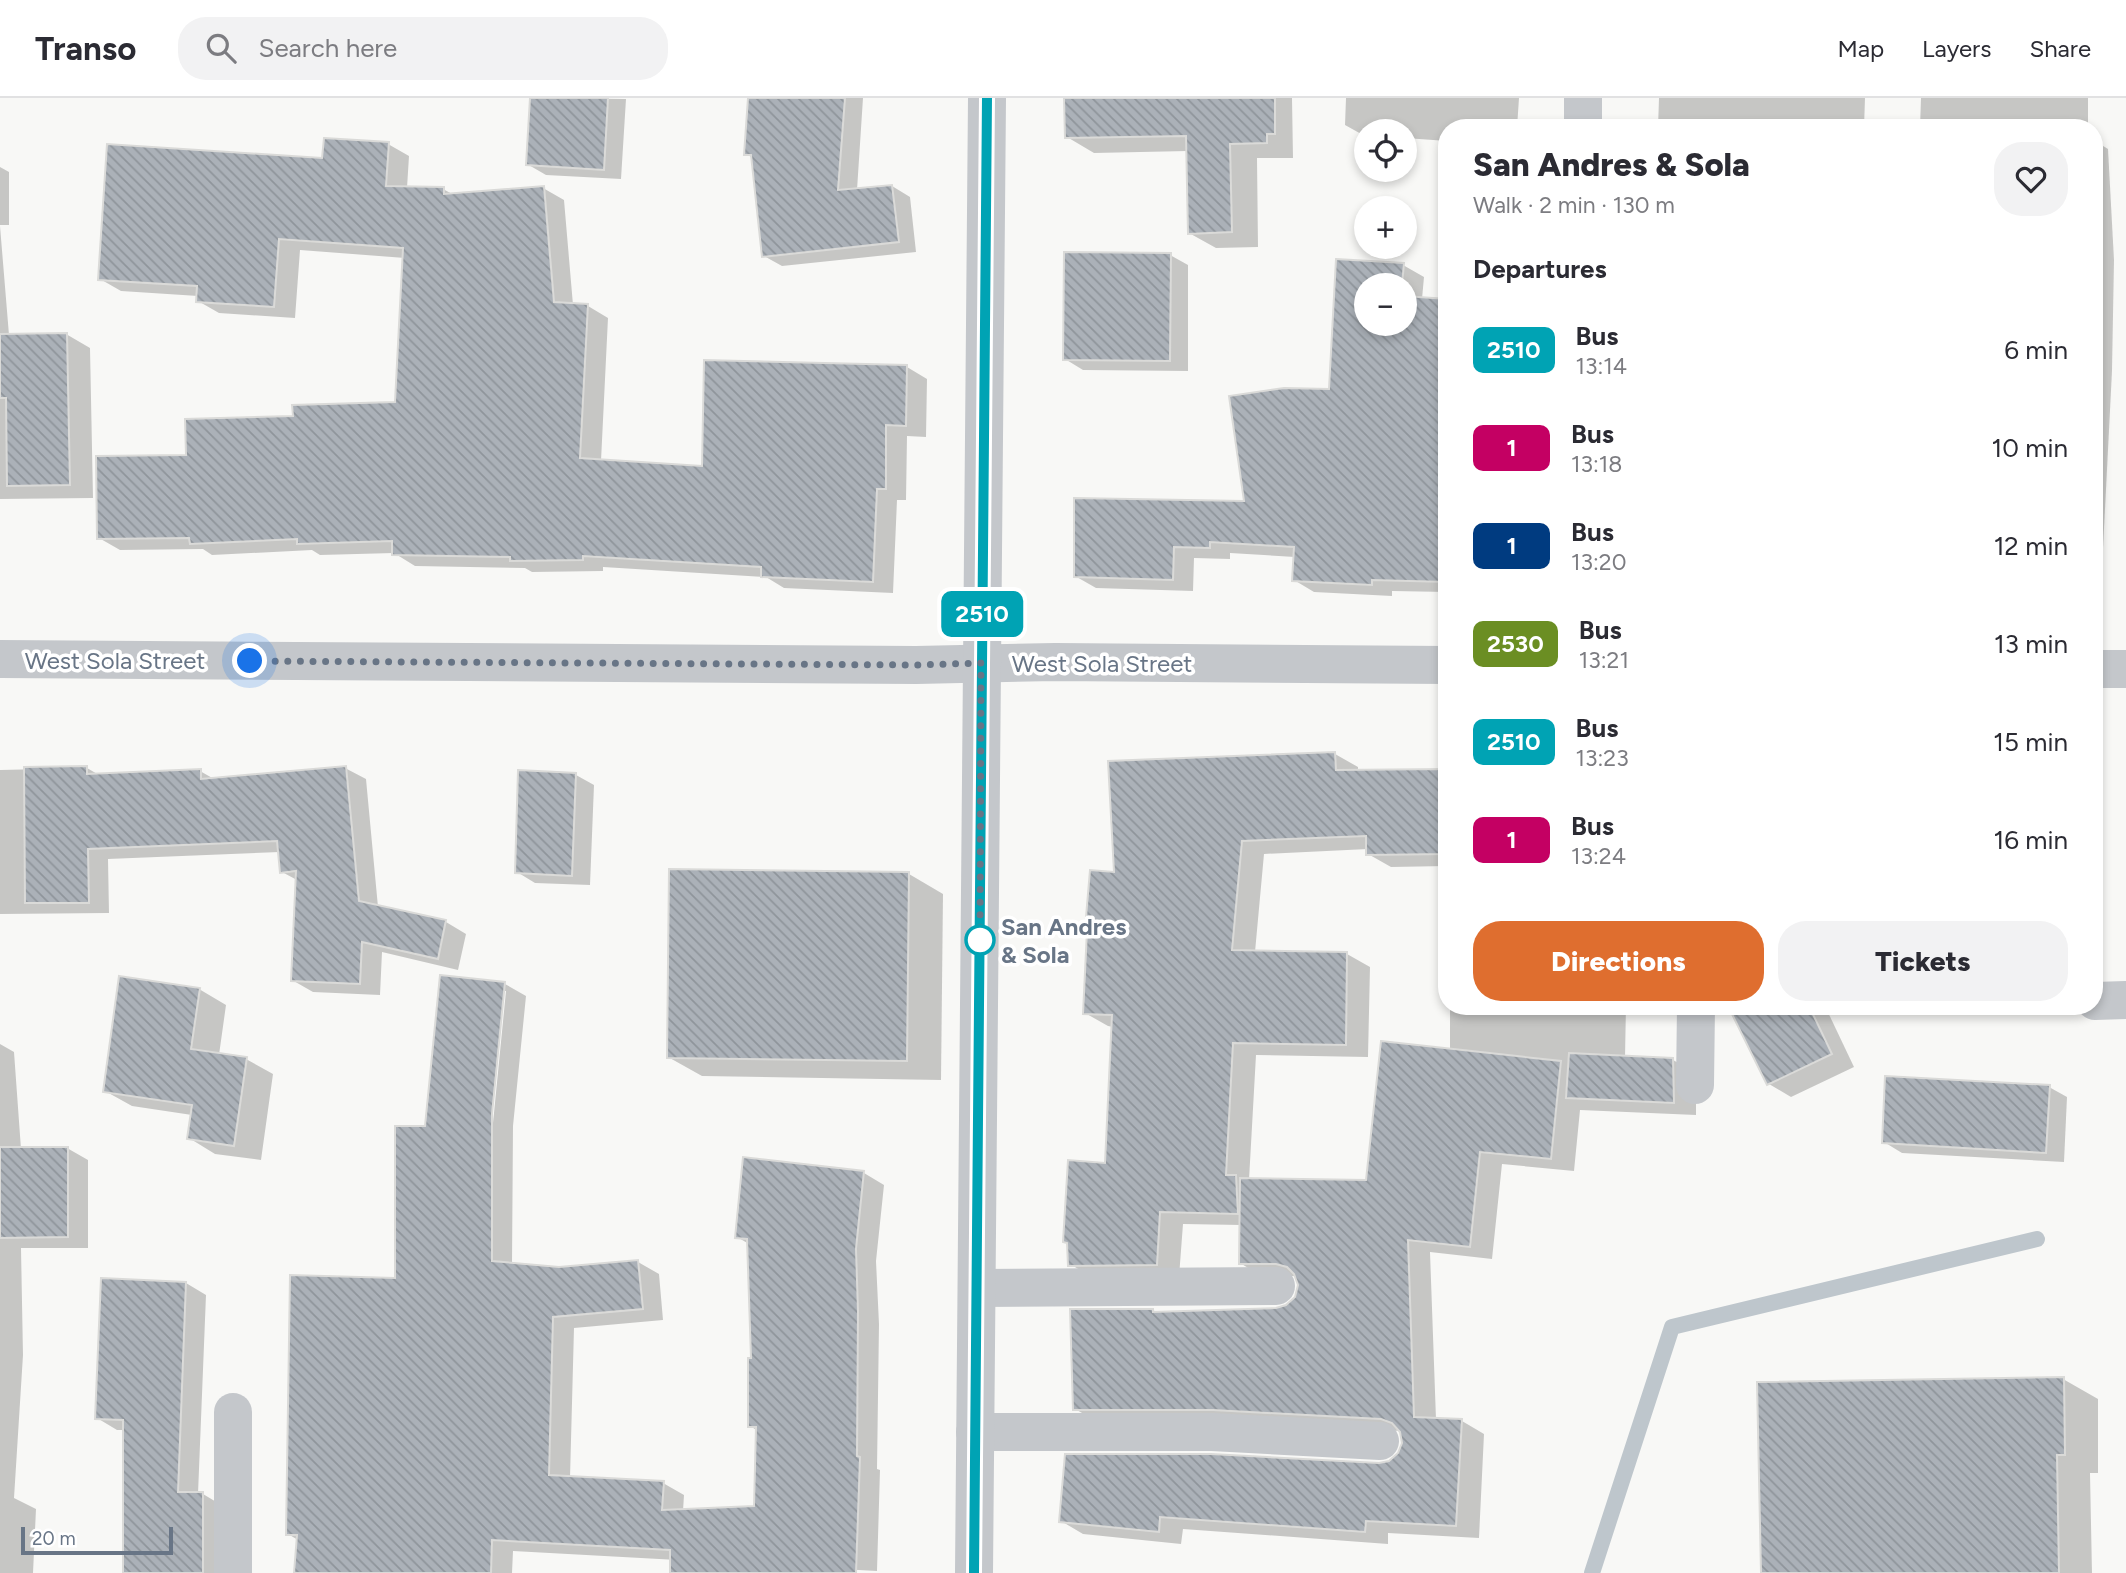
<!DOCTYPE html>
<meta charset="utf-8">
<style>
body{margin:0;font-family:Figtree,sans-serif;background:#f2f2f3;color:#2b2b33;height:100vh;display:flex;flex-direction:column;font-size:26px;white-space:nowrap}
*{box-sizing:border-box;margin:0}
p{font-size:23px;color:#7c7c81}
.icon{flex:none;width:38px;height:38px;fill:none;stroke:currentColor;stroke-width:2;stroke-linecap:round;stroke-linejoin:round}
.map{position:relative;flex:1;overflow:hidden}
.details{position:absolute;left:1438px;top:21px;width:665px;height:896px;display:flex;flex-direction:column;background:#fff;border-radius:28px;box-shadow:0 4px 10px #0003}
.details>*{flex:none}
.badge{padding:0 14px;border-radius:10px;font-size:24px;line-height:46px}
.tools{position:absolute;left:1354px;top:21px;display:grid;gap:14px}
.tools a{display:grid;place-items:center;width:63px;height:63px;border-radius:50%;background:#fff;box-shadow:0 4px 10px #0003;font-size:35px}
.scale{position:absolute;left:21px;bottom:18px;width:152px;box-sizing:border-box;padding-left:7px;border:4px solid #687586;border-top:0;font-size:19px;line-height:24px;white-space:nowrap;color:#687586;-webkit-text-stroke:5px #fff;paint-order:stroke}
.you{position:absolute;width:35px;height:35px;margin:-18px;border:5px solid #fff;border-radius:50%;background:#1a73e8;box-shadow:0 0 0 10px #1a73e833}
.map>.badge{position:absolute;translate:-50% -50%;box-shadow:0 0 0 4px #fff}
h2{padding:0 35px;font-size:26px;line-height:63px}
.round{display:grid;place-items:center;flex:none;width:74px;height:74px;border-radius:28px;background:#f2f2f3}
.head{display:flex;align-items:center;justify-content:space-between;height:119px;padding:0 35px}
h1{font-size:33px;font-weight:800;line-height:52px}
.action{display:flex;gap:14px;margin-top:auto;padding:14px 35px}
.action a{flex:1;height:80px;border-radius:28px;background:#df6e2f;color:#fff;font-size:28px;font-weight:800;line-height:80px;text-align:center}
.action a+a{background:#f2f2f3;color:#2b2b33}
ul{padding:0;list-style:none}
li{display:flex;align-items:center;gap:21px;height:98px;padding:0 35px}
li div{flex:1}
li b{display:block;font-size:26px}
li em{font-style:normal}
li .badge{min-width:77px;font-weight:700;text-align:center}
header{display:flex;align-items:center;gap:42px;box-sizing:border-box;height:98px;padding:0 35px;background:#fff;border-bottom:2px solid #e1e1e2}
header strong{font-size:33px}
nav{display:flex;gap:38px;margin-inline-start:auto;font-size:24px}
.search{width:490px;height:63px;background:#f2f2f3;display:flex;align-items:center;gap:18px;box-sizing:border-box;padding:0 24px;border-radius:28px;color:#7c7c81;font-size:26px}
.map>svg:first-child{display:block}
.shadow{fill:#0003;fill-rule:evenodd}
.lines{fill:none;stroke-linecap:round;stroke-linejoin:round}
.stream{stroke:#bec6cc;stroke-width:16}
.building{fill:url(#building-back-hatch);stroke:#dadad8;stroke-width:2}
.minor{stroke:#c4c7cb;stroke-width:38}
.line-casing{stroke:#fff;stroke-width:16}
.line{stroke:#00a3b4;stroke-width:10}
.walk{stroke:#687586;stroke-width:7;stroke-dasharray:0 12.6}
.stop-dot{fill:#fff;stroke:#00a3b4;stroke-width:3.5}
.labels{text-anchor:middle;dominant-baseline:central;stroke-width:7;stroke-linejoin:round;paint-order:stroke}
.street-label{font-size:24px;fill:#687586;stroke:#fff}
.stop-label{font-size:24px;font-weight:bold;fill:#687586;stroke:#fff;text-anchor:start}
</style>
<header>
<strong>Transo</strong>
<div class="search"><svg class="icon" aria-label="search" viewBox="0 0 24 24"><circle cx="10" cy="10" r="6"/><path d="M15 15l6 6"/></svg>Search here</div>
<nav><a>Map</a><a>Layers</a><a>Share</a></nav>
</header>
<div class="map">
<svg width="2126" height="1475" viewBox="0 0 2126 1475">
<defs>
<pattern id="building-back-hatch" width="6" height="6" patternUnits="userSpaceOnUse" patternTransform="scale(1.75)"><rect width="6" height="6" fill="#abb1b8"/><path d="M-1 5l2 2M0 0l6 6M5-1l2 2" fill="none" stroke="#8f959b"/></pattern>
</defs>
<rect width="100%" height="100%" fill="#f8f8f6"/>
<!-- shadow -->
<g class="shadow">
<polygon points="531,0 626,1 621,81 546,77 527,66"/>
<polygon points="750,0 863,0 857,92 892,88 910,99 916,154 782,168 764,158 753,60 746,56"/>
<polygon points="1066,0 1292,0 1293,60 1257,60 1258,149 1216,150 1189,135 1188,53 1094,55 1067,39"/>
<polygon points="1346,0 1519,0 1517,30 1447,30 1447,43 1405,40 1405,33 1367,33 1367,38 1363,37 1345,27"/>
<polygon points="1659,0 1865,0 1864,30 1658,30"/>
<polygon points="1921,0 2088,0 2088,30 1920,30"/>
<polygon points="2095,43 2108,51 2114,162 2112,273 2101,490 2095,490"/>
<polygon points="388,46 409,58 407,90 443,91 454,97 543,90 564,102 573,207 588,208 608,220 601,363 703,370 907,269 927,281 926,339 907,338 906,402 897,402 893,495 784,490 766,479 603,469 603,473 532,474 525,470 415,468 394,455 320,457 312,452 212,457 203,451 120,452 99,440 188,359 295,320 397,306 405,160 300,152 295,220 219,215 198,203 198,198 121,193 100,181 324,62"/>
<polygon points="0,69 9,74 9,127 0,127"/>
<polygon points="0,128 9,237 66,236 90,250 93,400 0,401"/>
<polygon points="1170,157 1188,167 1188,273 1083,272 1065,261"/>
<path d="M 1337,163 L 1403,167 L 1424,179 L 1422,201 L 1447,202 L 1447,494 L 1392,493 L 1392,498 L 1314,494 L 1294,482 L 1295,459 L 1230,455 L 1230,461 L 1194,460 L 1193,493 L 1096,490 L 1075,478 L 1246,405 L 1331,292 ZM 1367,187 L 1405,187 L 1405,226 L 1367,226 Z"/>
<polygon points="1335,656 1358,669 1358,674 1447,673 1447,768 1391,769 1368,756 1368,751 1264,756 1255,854 1347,856 1370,869 1368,959 1256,957 1249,1082 1368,1084 1450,952 1450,908 1626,908 1625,960 1673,962 1696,975 1696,1017 1580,1012 1574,1073 1502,1066 1492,1161 1430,1154 1436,1321 1462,1323 1484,1336 1479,1440 1388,1435 1388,1446 1183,1431 1181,1446 1083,1436 1061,1423 1390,1364 1399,1356 1404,1344 1401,1333 1237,1324 1098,1324 1075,1311 1072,1213 1153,1212 1158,1215 1276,1212 1287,1209 1296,1200 1300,1187 1297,1178 1263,1179 1240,1165 1241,1127 1183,1126 1179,1179 1093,1180 1070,1166 1107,1067 1113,929 1108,928 1085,915 1115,776"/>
<polygon points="87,670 99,677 200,673 214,681 345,670 366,681 378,809 446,824 466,836 458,872 382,854 380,897 313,894 292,882 297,782 282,774 280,754 108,761 109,815 0,816 0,672"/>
<polygon points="576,677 594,687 590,787 535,785 517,774"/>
<polygon points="909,776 943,796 941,982 702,978 668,959"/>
<path d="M 442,879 L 505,886 L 526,898 L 513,1028 L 512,1167 L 559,1171 L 638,1164 L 659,1176 L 663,1222 L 574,1230 L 570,1380 L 663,1385 L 684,1397 L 683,1413 L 755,1410 L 758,1333 L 750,1328 L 753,1261 L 749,1146 L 737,1139 L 864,1075 L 884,1087 L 876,1163 L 879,1226 L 877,1371 L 880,1372 L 877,1473 L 513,1453 L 512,1475 L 296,1475 L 298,1442 L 288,1436 L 396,1181 L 427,1030 ZM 503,893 L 506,893 L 493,1025 L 489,1024 Z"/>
<polygon points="199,891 226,907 219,957 246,961 273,976 261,1062 215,1056 189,1040 192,1017 132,1008 105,993"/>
<polygon points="1730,908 1825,908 1854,969 1791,999 1769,986"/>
<polygon points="0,946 14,954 21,1051 67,1050 88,1062 88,1150 21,1150 23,1257 14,1400 36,1411 33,1475 0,1475"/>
<polygon points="2049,989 2067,999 2064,1064 1902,1055 1884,1044"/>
<polygon points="186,1185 206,1197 198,1396 203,1396 223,1408 223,1475 125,1475 125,1332 117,1332 97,1320"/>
<polygon points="2063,1281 2098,1301 2098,1375 2090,1375 2092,1475 1762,1475"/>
</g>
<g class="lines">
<!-- stream -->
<polyline class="stream" points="1592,1475 1672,1229 2037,1141"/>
</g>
<!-- building -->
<g class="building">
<polygon points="530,0 608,0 604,72 526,67"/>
<polygon points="748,0 845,0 838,92 892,87 899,144 762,159 751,57 744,57"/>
<polygon points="1064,0 1275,0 1275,36 1267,36 1267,45 1230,46 1232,134 1188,136 1186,38 1065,40"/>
<polygon points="324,40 389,44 386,88 444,89 444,96 544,88 554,204 588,206 580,360 702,368 704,262 907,267 906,328 886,327 886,391 877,391 873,484 761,479 761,469 583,458 583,462 510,463 510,459 392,457 392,443 297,446 297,441 190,446 189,440 97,441 96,358 186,357 185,321 293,318 292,307 395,304 403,150 279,141 274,209 196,204 197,188 98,182 107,46 322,60"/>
<polygon points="1064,154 1171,155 1170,263 1063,262"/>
<polygon points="1336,161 1404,165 1402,187 1367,187 1367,226 1405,226 1405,198 1447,201 1447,484 1372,482 1372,487 1292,483 1294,449 1210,444 1210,450 1174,449 1173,482 1074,479 1074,400 1244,403 1229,298 1284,290 1329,291"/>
<polygon points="67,235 70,387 7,388 6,300 0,300 0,236"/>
<polygon points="1335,654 1336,672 1447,671 1447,756 1366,757 1366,738 1242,743 1232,852 1347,854 1346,947 1233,945 1226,1077 1236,1077 1238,1116 1160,1114 1157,1167 1068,1168 1067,1145 1063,1144 1068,1062 1105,1065 1112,917 1083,916 1087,832 1085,831 1090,772 1114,774 1108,663"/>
<polygon points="87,668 87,676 201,671 201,681 346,668 359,803 446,822 438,861 362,844 360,886 291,883 296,773 280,775 277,743 88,751 89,805 25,805 24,669"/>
<polygon points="518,672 576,675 572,778 515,775"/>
<polygon points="669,771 909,774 907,963 667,960"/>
<polygon points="440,877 505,884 492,1016 492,1163 559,1169 638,1162 643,1211 553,1219 549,1377 664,1383 662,1412 754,1408 756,1329 748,1329 748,1260 751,1260 747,1141 735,1140 743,1059 864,1073 856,1151 858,1213 857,1358 860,1359 856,1475 670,1475 670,1452 492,1442 491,1475 294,1475 297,1437 286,1437 290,1177 395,1180 395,1028 425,1028"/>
<polygon points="119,878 200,890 191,951 247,959 234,1048 187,1041 192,1007 103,994"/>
<polygon points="1728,908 1809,908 1832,956 1767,987"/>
<polygon points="1381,943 1561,963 1551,1061 1480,1054 1470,1149 1408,1142 1414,1319 1462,1321 1456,1428 1366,1423 1365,1434 1160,1419 1159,1434 1059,1424 1065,1356 1211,1356 1379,1365 1389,1363 1398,1355 1402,1345 1400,1334 1392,1325 1381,1321 1213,1312 1073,1312 1070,1211 1153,1211 1153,1214 1276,1210 1286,1207 1295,1199 1298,1187 1294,1176 1287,1169 1276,1166 1239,1166 1240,1080 1366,1082"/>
<polygon points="1569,955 1673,960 1674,1005 1566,1000"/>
<polygon points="1885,978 2050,987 2046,1055 1882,1045"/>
<polygon points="0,1049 68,1049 68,1139 0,1140"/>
<polygon points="101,1180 186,1184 178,1394 203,1394 203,1475 123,1475 123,1322 95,1321"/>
<polygon points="2064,1279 2065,1357 2057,1357 2059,1475 1761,1475 1757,1284"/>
</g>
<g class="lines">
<!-- minor -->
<g class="minor">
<polyline points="1583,30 1583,0"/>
<polyline points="0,561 916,567 1055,564 1447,567"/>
<polyline points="2095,571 2126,571"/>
<polyline points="2095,903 2126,902"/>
<polyline points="1695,987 1696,908"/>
<polyline points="977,1190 1276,1188"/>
<polyline points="975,1334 1212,1334 1380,1343"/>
<polyline points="233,1475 233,1314"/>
<polyline points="974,1475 987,0"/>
</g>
</g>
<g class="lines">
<defs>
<polyline id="line" points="974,1475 987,0"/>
</defs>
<!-- line casing -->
<use href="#line" class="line-casing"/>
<!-- line -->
<use href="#line" class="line"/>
<!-- walk -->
<polyline class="walk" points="250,563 916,567 981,565 980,842"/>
</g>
<!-- markers -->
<circle class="stop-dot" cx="980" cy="842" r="14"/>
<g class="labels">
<!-- street labels -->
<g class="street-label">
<text x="115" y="562">West Sola Street</text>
<text x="1102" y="565">West Sola Street</text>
</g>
<!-- stop labels -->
<g class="stop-label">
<text x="1001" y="828">San Andres<tspan x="1001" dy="28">&amp; Sola</tspan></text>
</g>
</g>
</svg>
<div class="tools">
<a><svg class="icon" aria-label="locate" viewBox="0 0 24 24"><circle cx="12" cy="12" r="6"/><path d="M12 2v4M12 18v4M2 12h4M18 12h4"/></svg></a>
<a>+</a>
<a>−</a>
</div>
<div class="scale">20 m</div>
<div class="you" style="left:250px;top:563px"></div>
<b class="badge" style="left:982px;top:516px;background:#00a3b4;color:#fff">2510</b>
<section class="details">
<div class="head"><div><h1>San Andres &amp; Sola</h1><p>Walk · 2 min · 130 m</p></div><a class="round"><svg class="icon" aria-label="heart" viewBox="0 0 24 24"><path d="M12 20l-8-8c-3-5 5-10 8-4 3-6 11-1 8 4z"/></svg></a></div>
<h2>Departures</h2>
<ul>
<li><span class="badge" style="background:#00a3b4;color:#fff">2510</span><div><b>Bus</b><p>13:14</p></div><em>6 min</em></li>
<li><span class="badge" style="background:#c40063;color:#fff">1</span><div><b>Bus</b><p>13:18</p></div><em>10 min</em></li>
<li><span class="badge" style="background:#003b80;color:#fff">1</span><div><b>Bus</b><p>13:20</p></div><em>12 min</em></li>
<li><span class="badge" style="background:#6b8e23;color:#fff">2530</span><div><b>Bus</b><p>13:21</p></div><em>13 min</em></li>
<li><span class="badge" style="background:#00a3b4;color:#fff">2510</span><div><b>Bus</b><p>13:23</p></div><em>15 min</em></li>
<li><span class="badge" style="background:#c40063;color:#fff">1</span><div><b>Bus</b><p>13:24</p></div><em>16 min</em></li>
</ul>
<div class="action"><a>Directions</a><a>Tickets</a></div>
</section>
</div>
